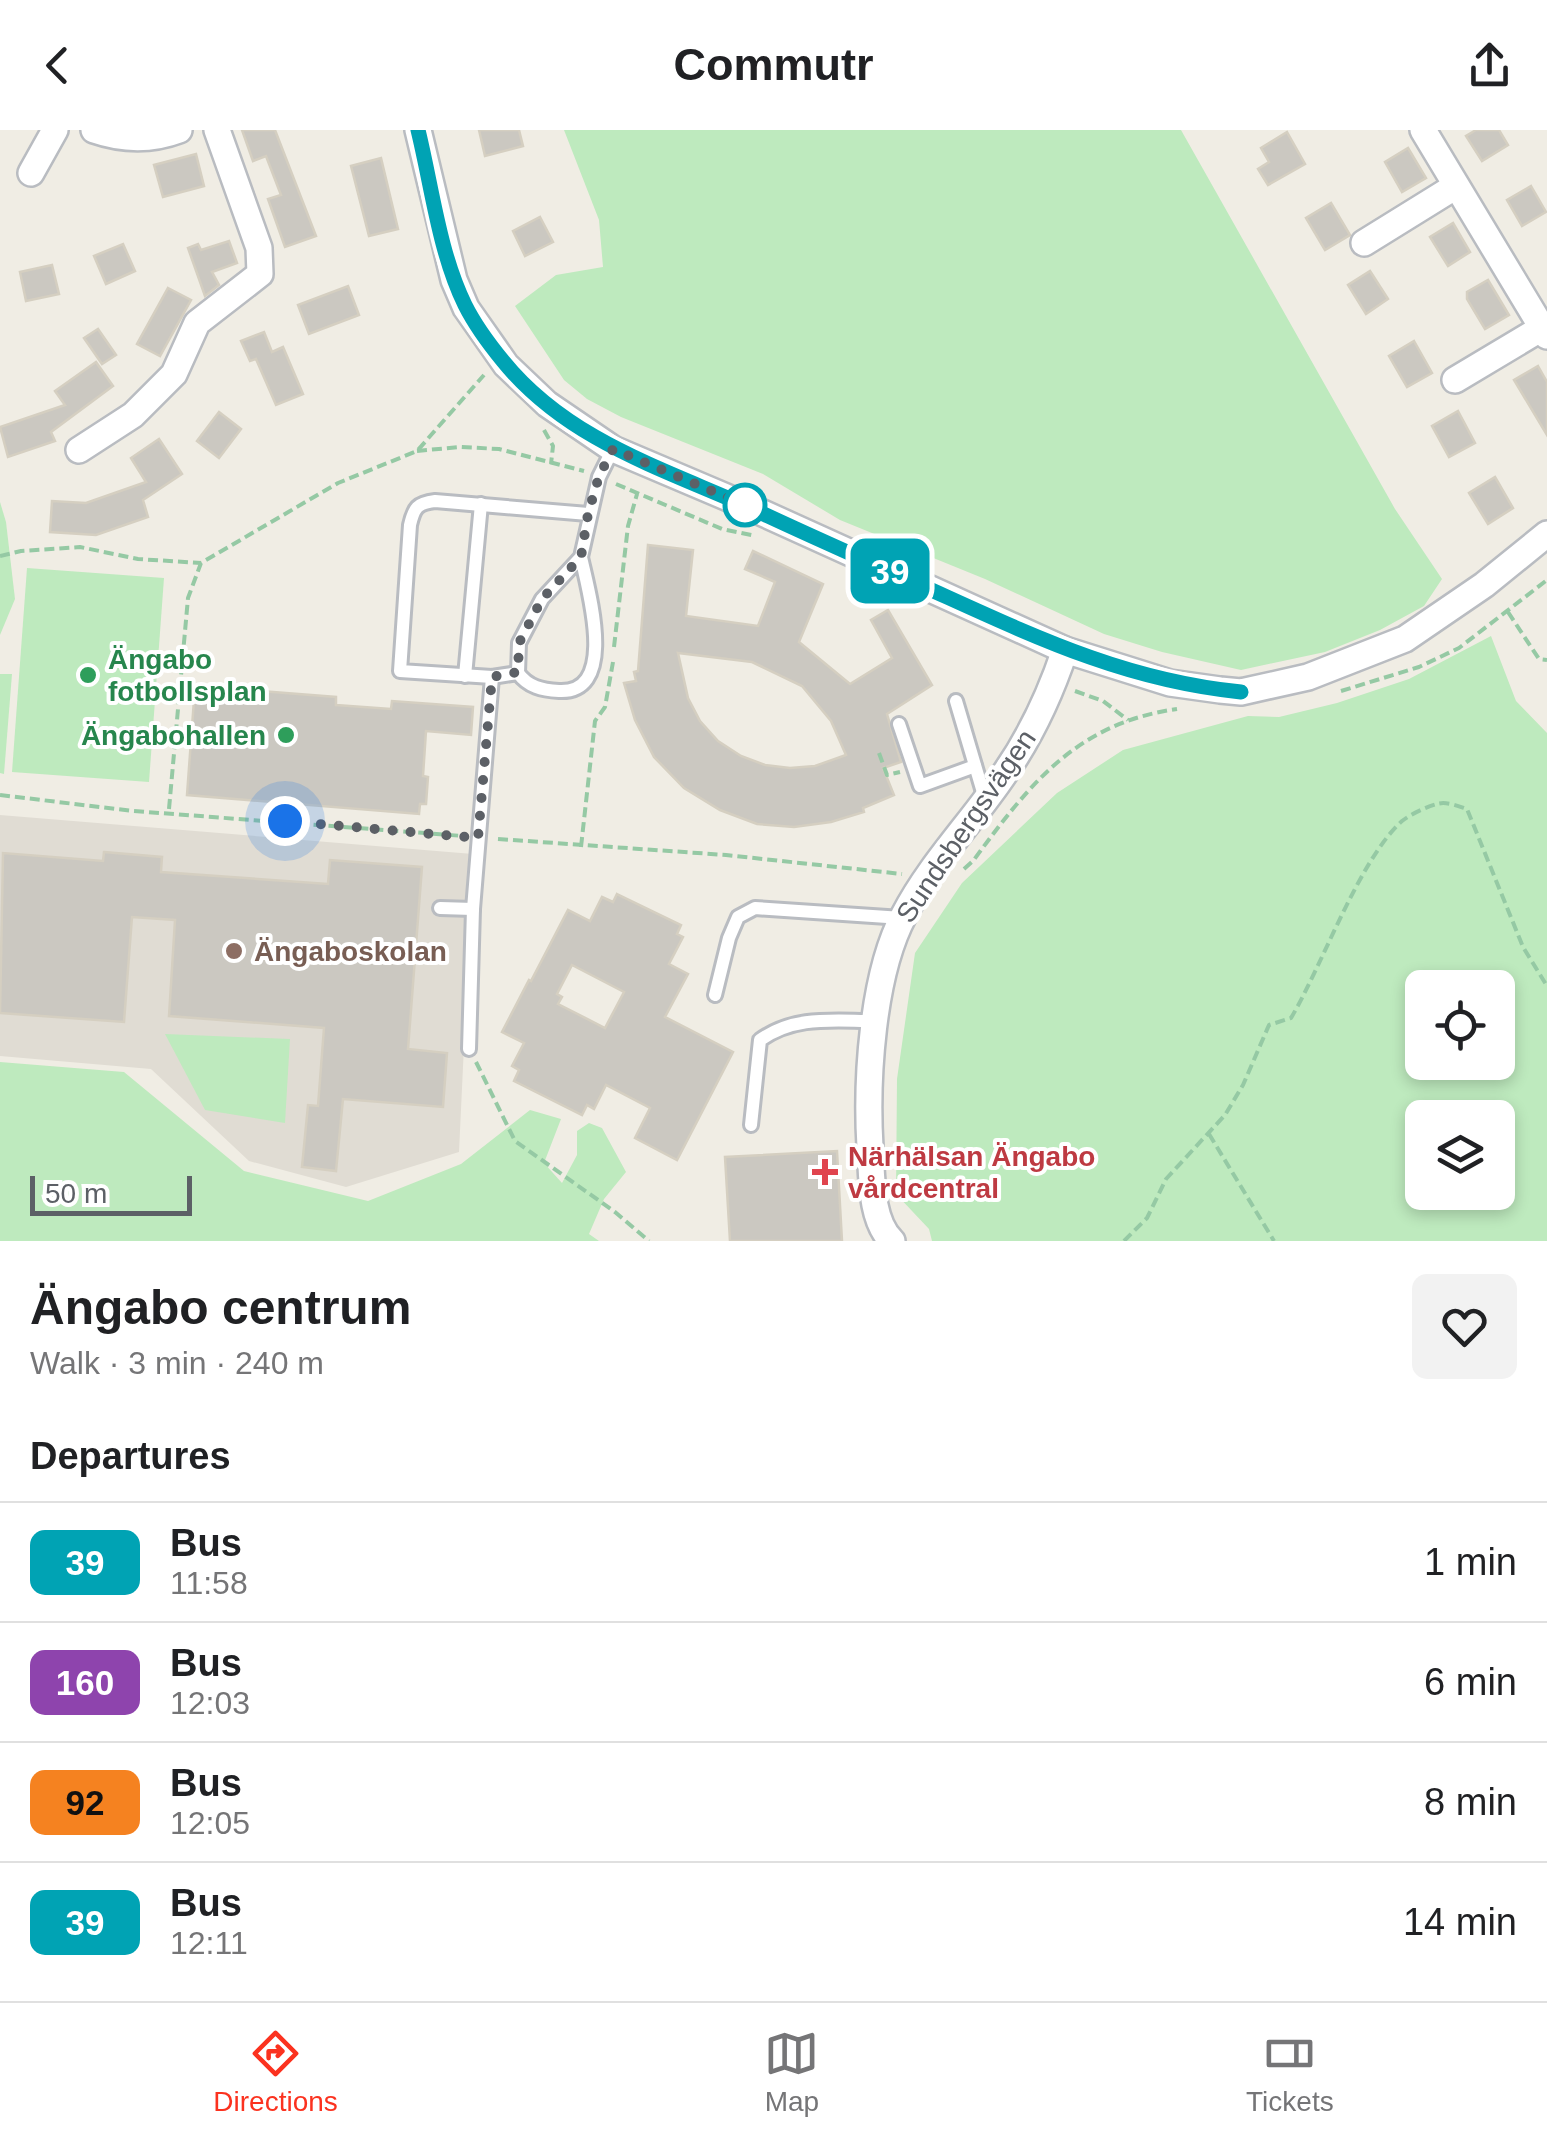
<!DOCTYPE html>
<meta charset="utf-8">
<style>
body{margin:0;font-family:Helvetica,sans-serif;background:#f2f2f2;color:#202124;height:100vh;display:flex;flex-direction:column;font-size:38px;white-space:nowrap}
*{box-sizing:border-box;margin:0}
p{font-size:32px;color:#757577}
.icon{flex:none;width:55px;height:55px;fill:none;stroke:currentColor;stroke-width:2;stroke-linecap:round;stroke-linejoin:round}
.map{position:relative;height:1111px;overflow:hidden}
.sheet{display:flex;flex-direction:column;background:#fff;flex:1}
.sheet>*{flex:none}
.badge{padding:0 20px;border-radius:15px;font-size:35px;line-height:65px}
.fabs{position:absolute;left:1405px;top:840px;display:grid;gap:20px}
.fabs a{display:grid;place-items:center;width:110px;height:110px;border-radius:15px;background:#fff;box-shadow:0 5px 15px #0003;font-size:50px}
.scale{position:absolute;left:30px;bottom:25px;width:162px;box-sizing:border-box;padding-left:10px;border:5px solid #5c6066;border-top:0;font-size:28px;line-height:35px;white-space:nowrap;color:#5c6066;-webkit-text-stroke:8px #fff;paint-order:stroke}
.you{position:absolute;width:50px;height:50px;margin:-25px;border:8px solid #fff;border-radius:50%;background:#1a73e8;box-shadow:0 0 0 15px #1a73e833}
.map>.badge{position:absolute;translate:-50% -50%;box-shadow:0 0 0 5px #fff}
h2{padding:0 30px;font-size:38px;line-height:90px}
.round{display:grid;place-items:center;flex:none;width:105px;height:105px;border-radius:15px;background:#f2f2f2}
.headline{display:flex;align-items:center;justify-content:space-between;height:170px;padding:0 30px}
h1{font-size:48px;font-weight:800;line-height:75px}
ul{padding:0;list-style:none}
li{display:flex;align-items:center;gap:30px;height:120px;padding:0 30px;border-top:2px solid #e0e0e0}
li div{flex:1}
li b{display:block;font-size:38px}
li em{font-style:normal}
li .badge{min-width:110px;font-weight:700;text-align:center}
header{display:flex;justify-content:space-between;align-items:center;height:130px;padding:0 30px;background:#fff;font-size:45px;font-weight:800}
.tab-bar{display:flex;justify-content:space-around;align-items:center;height:140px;border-top:2px solid #e0e0e0;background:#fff;font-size:28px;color:#757577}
.tab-bar a{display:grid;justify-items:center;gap:5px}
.tab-bar .current{color:#fb321f}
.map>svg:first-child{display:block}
.education{fill:#e0dcd3}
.green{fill:#beeabe;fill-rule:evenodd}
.building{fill:#cbc8c1;stroke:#d5cfc1;stroke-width:2.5;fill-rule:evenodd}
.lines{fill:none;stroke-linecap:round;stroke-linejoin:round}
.lane-casing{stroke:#b9bcc1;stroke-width:18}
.street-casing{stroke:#b9bcc1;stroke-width:30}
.path{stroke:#95c9a4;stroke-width:4;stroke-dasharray:10 5;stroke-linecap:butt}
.lane{stroke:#fff;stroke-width:12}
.street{stroke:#fff;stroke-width:25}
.line-casing{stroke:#fff;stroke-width:22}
.line{stroke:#00a3b4;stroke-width:15}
.walk{stroke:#5c6066;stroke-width:10;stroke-dasharray:0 18}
.stop-dot{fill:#fff;stroke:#00a3b4;stroke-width:5}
.leisure-dot{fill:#2e9e5b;stroke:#fff;stroke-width:4}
.education-dot{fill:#8d6e63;stroke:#fff;stroke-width:4}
.health-dot{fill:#e0444e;stroke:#fff;stroke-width:4}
.labels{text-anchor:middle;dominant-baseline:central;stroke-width:8;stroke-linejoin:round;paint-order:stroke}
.leisure-label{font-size:28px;font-weight:bold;fill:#27864d;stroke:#fff;text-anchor:start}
.street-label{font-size:28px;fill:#5c6066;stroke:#fff}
.education-label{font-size:28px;font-weight:bold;fill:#785e54;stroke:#fff;text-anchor:start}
.health-label{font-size:28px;font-weight:bold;fill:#be3a42;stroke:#fff;text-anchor:start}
</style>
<header><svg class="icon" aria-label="back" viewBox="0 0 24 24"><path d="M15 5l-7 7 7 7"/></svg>Commutr<svg class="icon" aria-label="share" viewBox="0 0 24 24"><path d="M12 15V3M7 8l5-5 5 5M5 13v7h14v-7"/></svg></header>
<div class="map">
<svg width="1547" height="1111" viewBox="0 0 1547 1111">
<rect width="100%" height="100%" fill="#f0ede4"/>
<!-- education -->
<polygon class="education" points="0,685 473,724 459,1022 346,1057 249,1031 151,939 0,926"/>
<!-- green -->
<g class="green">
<polygon points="564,0 1181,0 1395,379 1442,449 1424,476 1380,500 1325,522 1241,540 1162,522 1104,504 985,449 840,390 763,344 621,287 587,269 564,250 515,176 556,145 603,137 599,90"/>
<polygon points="0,372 6,392 15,469 0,505"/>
<polygon points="27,438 164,448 149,652 12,642"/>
<path d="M 1491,506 L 1516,571 L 1547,603 L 1547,1111 L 932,1111 L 929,1099 L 896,1064 L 897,949 L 915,823 L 962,753 L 1057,663 L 1123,620 L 1248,586 L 1279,587 L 1337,573 L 1409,549 ZM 1422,858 L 1498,858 L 1498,932 L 1422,932 ZM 1422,988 L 1498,988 L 1498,1062 L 1422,1062 Z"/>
<polygon points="0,544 12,544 4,644 0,643"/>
<polygon points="165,904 290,909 285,993 205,980"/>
<polygon points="0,932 124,942 244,1041 368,1071 461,1034 530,980 561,989 544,1033 562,1053 577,1025 577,1001 589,993 602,998 626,1042 604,1069 589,1104 599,1111 0,1111"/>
</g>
<!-- building -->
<g class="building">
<polygon points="242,0 275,0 316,106 285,117 268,69 281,65 266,26 253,31"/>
<polygon points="479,0 519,0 523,16 485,26"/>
<polygon points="1476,0 1499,0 1508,15 1482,31 1466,6"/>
<polygon points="1287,2 1305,34 1268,55 1258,39 1269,32 1261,18"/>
<polygon points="1408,18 1426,48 1402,62 1385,32"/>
<polygon points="196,24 204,56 163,67 154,35"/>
<polygon points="381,28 398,99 369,106 351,36"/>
<polygon points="1531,56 1546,82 1522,96 1507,70"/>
<polygon points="1331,73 1350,105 1325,120 1306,88"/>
<polygon points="540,87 553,112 525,126 513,101"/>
<polygon points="1453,93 1470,122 1448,136 1430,107"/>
<polygon points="229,111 237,133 212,142 219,155 205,166 188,118 198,114 201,120"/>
<polygon points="123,114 135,141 106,154 94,126"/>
<polygon points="52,135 59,164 26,171 20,142"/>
<polygon points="1370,141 1388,169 1366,184 1348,155"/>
<polygon points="1488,150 1509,185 1485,199 1467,169 1467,162"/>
<polygon points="348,156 359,185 309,204 298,175"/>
<polygon points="168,158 191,170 160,226 137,214"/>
<polygon points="98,199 116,225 102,234 84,208"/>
<polygon points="264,202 272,222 283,217 303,264 276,275 256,229 250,231 241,211"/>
<polygon points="1414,211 1432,243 1407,257 1389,226"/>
<polygon points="96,232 113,256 51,302 55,311 8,327 0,297 65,275 55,261"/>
<polygon points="1538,236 1547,252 1547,305 1514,250"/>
<polygon points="1458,281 1475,313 1449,327 1432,296"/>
<polygon points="219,282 241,299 219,328 197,311"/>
<polygon points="159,309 182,344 143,370 148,387 96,405 50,402 52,371 86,373 146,352 131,328"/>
<polygon points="1495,347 1513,378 1488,394 1469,363"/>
<path d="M 648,415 L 693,420 L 686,486 L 758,496 L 775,452 L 745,439 L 753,421 L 823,454 L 799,512 L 850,554 L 892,528 L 871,490 L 888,480 L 932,555 L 887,584 L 901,632 L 883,638 L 894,665 L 863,678 L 864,682 L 831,692 L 794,697 L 757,694 L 720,680 L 684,658 L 654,627 L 635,590 L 624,553 L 636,551 L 634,542 L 638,541 ZM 678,523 L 752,532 L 802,556 L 831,591 L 846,625 L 815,636 L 790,638 L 765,635 L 741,626 L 718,611 L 700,591 L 688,568 Z"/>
<polygon points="195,556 336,567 336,575 391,579 392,571 473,577 471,605 426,601 423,646 428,647 426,674 420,674 419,684 187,665"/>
<polygon points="104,722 162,727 161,742 328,754 330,730 422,737 408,919 447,923 443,977 343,969 336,1041 302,1037 308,975 318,976 324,898 169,886 175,790 132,787 124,892 0,883 3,723 103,731"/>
<path d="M 617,764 L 681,795 L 677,804 L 683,807 L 669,834 L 688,844 L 665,887 L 733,922 L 677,1030 L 635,1008 L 650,978 L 606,955 L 594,979 L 587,975 L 582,985 L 514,951 L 519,940 L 512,936 L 524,913 L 502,902 L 529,850 L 531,851 L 568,780 L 590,791 L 602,767 L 613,772 ZM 572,835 L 624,862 L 605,898 L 558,874 L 562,867 L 557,864 Z"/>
<polygon points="837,1021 842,1111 730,1111 725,1027"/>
</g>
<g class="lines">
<defs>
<g id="lane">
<path d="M 581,427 C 588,460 619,564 559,561 C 542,560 528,557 518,543 L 519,513 L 542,469 L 581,427 L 599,347 L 613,319"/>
<path d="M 518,543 L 492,547 L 400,541 L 410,395 C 414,378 417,373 435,371 L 588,384"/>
<polyline points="465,546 481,374"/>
<polyline points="956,571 985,669"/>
<polyline points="899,594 920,656 975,636"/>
<polyline points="440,778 473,779"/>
<polyline points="715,865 729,808 738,787 755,778 902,788"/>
<polyline points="469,919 473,779 492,547"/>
<path d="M 751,995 L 760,910 C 795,885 834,891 874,891"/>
</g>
<g id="street">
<path d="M 94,0 C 123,10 150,11 179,0"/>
<polyline points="418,0 454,150 466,178 506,235 547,274 613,319 745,375 1065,520 1170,553 1220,560 1241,562 1308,547 1405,509 1484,455 1547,404"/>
<polyline points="1423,0 1547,206"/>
<polyline points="31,43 55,0"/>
<polyline points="1364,113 1456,56"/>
<polyline points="1455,250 1542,198"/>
<polyline points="79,320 133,285 174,244 197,193 260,144 259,118 217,0"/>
<path d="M 892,1111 C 870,1090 872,1045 870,1017 C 866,950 872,845 904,785 C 931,733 973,691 1005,643 C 1032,604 1050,565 1065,520"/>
</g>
</defs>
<!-- lane casing -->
<use href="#lane" class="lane-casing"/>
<!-- street casing -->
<use href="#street" class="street-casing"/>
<!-- path -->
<g class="path">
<polyline points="544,300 553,316 551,334"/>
<polyline points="417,321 460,317 499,319 584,341"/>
<polyline points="616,354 722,399 756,406"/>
<polyline points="0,426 21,421 80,417 138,429 201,433"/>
<polyline points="1508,482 1539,529 1547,530"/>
<polyline points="614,517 628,396 637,364"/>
<polyline points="1075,561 1103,571 1128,590"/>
<polyline points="1341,561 1419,537 1459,518 1547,450"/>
<polyline points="879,623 887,645 900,642"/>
<polyline points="0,665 133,681 463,706"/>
<polyline points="169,679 188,468 201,433 338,353 417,321 484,245"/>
<polyline points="498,709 726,725 902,744"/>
<polyline points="581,717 595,591 605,577 613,532"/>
<path d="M 964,739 L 973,731 C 1029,655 1076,593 1177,579"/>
<polyline points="476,932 515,1011 615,1082 649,1111"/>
<polyline points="1209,1004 1274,1111"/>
<path d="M 1124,1111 L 1147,1088 L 1166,1049 L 1225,985 L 1243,955 L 1269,895 L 1291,888 C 1323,834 1359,730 1402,691 C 1411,684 1426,677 1437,674 C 1446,671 1458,676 1467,679 L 1523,817 L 1547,856"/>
</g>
<!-- lane -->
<use href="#lane" class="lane"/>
<!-- street -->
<use href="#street" class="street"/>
</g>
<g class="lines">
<defs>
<path id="line" d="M 418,0 C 432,57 439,122 465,175 C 475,195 489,214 503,231 C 571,315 675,342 768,386 C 828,414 888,440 947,467 C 1046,512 1132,551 1241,562"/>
</defs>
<!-- line casing -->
<use href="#line" class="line-casing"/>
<!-- line -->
<use href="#line" class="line"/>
<!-- walk -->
<polyline class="walk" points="285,691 478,708 492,547 518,542 519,513 542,469 581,427 588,384 599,346 613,319 745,375"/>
</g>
<!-- markers -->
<circle class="stop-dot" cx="745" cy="375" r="20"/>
<g class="leisure-dot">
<circle cx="88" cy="545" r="10"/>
<circle cx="286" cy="605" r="10"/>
</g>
<circle class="education-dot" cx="234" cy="821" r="10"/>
<path class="health-dot" d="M820 1027h10v10h10v10h-10v10h-10v-10h-10v-10h10z"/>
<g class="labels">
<!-- leisure labels -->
<g class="leisure-label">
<text x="108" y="529">Ängabo<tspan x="108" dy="32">fotbollsplan</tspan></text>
<text x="266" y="605" text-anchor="end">Ängabohallen</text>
</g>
<!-- street labels -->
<g class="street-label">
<text transform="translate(966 696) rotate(-56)">Sundsbergsvägen</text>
</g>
<!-- education labels -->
<g class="education-label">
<text x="254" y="821">Ängaboskolan</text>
</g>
<!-- health labels -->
<g class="health-label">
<text x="848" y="1026">Närhälsan Ängabo<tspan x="848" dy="32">vårdcentral</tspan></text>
</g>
</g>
</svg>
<div class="fabs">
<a><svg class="icon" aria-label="locate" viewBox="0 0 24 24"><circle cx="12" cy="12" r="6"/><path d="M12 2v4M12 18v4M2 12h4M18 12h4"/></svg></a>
<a><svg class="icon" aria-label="layers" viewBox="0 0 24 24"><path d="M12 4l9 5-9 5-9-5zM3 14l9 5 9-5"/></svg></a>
</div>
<div class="scale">50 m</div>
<div class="you" style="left:285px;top:691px"></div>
<b class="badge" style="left:890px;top:441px;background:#00a3b4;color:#fff">39</b>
</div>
<section class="sheet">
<div class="headline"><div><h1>Ängabo centrum</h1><p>Walk · 3 min · 240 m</p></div><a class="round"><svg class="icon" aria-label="heart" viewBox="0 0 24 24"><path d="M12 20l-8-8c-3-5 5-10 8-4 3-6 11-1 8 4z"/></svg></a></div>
<h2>Departures</h2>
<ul>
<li><span class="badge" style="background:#00a3b4;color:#fff">39</span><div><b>Bus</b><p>11:58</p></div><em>1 min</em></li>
<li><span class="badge" style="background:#8e44ad;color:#fff">160</span><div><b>Bus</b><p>12:03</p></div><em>6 min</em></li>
<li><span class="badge" style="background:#f58220;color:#111">92</span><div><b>Bus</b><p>12:05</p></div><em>8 min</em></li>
<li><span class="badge" style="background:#00a3b4;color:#fff">39</span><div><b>Bus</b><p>12:11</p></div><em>14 min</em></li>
</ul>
</section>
<nav class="tab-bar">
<a class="current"><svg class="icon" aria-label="directions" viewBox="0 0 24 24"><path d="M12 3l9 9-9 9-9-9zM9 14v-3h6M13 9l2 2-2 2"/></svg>Directions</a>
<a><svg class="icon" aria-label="map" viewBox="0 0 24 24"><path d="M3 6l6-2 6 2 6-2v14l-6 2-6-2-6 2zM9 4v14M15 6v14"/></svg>Map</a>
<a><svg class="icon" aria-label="tickets" viewBox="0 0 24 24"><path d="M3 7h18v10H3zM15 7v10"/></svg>Tickets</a>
</nav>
